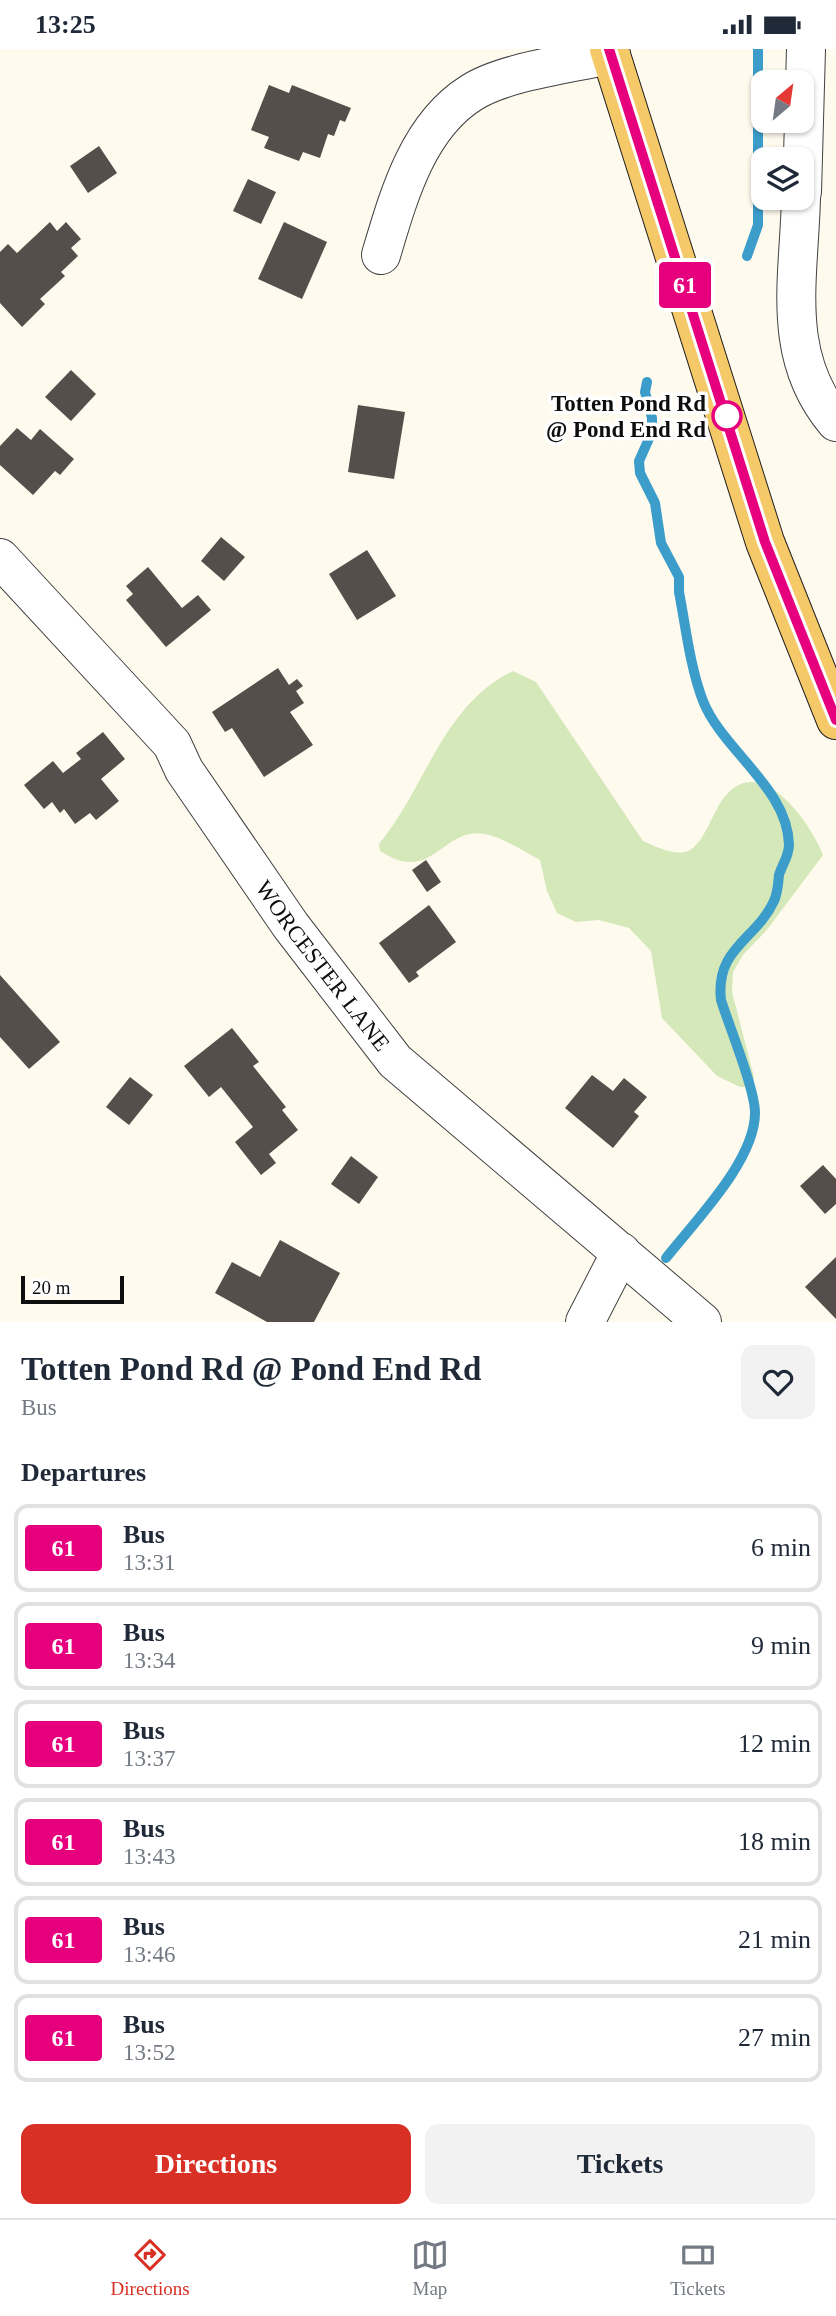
<!DOCTYPE html>
<style>
body{margin:0;font-family:"Times New Roman",serif;background:#f2f2f3;color:#1f2937;height:100vh;display:flex;flex-direction:column;font-size:26px;white-space:nowrap}
*{box-sizing:border-box;margin:0}
p{font-size:23px;color:#747a83}
.icon{flex:none;width:38px;height:38px;fill:none;stroke:currentColor;stroke-width:2;stroke-linecap:round;stroke-linejoin:round}
.map{position:relative;height:1273px;overflow:hidden}
.side{display:flex;flex-direction:column;background:#fff;flex:1}
.side>*{flex:none}
.badge{padding:0 14px;border-radius:5px;font-size:24px;line-height:46px}
.needle{width:46px;rotate:29deg}
.controls{position:absolute;left:751px;top:21px;display:grid;gap:14px}
.controls a{display:grid;place-items:center;width:63px;height:63px;border-radius:14px;background:#fff;box-shadow:0 2px 5px #0004;font-size:35px}
.scale{position:absolute;left:21px;bottom:18px;width:103px;box-sizing:border-box;padding-left:7px;border:4px solid #0e0e0e;border-top:0;font-size:19px;line-height:24px;white-space:nowrap;color:#0e0e0e;-webkit-text-stroke:5px #fff;paint-order:stroke}
.map>.badge{position:absolute;translate:-50% -50%;box-shadow:0 0 0 4px #fff}
h2{padding:0 21px;font-size:26px;line-height:63px}
.round{display:grid;place-items:center;flex:none;width:74px;height:74px;border-radius:14px;background:#f2f2f3}
.summary{display:flex;align-items:center;justify-content:space-between;height:119px;padding:0 21px}
h1{font-size:33px;font-weight:700;line-height:52px}
.cta{display:flex;gap:14px;margin-top:auto;padding:14px 21px}
.cta a{flex:1;height:80px;border-radius:14px;background:#d93025;color:#fff;font-size:28px;font-weight:700;line-height:80px;text-align:center}
.cta a+a{background:#f2f2f3;color:#1f2937}
ul{padding:0;list-style:none}
li{display:flex;align-items:center;gap:21px;height:88px;margin:0 14px 10px;padding:0 7px;border:4px solid #e0e1e3;border-radius:14px}
li div{flex:1}
li b{display:block;font-size:26px}
li em{font-style:normal}
li .badge{min-width:77px;font-weight:700;text-align:center}
.status{display:flex;justify-content:space-between;align-items:center;height:49px;padding:0 35px;background:#fff;direction:ltr}
.status svg{height:19px;fill:currentColor}
.tabs{display:flex;justify-content:space-around;align-items:center;height:98px;border-top:2px solid #e0e1e3;background:#fff;font-size:19px;color:#747a83}
.tabs a{display:grid;justify-items:center;gap:4px}
.tabs .active{color:#d93025}
.map>svg:first-child{display:block}
.green{fill:#d5e8b9}
.lines{fill:none;stroke-linecap:round;stroke-linejoin:round}
.stream{stroke:#3d9dca;stroke-width:10}
.building{fill:#564e4a}
.minor-casing{stroke:#414141;stroke-width:40}
.major-casing{stroke:#1f1f1f;stroke-width:40}
.minor{stroke:#fff;stroke-width:38}
.major{stroke:#f5c868;stroke-width:38}
.line-casing{stroke:#fff;stroke-width:16}
.line{stroke:#e6007e;stroke-width:10}
.stop-dot{fill:#fff;stroke:#e6007e;stroke-width:3.5}
.labels{text-anchor:middle;dominant-baseline:central;stroke-width:7;stroke-linejoin:round;paint-order:stroke}
.stop-label{font-size:23px;font-weight:bold;fill:#0e0e0e;stroke:#fff;text-anchor:end}
.street-label{font-size:23px;fill:#0e0e0e;stroke:#fff}
</style>
<div class="status"><b>13:25</b><svg viewBox="0 0 49 12"><path d="M0 12V9h3v3zM5 12V6h3v6zM10 12V3h3v9zM15 12V0h3v12zM26 1h20v11H26zM47 4h2v5h-2z"/></svg></div>
<div class="map">
<svg width="836" height="1273" viewBox="0 0 836 1273">
<rect width="100%" height="100%" fill="#fffaee"/>
<!-- green -->
<path class="green" d="M 513,622 L 536,633 L 643,792 C 657,798 681,811 694,798 C 709,784 714,757 729,743 C 765,707 812,777 823,806 L 766,882 L 743,906 L 733,923 L 732,943 L 754,1028 L 751,1038 L 740,1038 L 717,1027 L 662,969 L 651,902 L 629,879 L 599,871 L 576,873 L 557,864 L 547,842 L 540,811 C 523,802 504,789 485,785 C 442,777 433,837 380,802 L 379,795 C 425,740 443,655 513,622 Z"/>
<g class="lines">
<!-- stream -->
<g class="stream">
<polyline points="747,207 758,176 758,0"/>
<path d="M 647,333 L 645,343 L 652,369 L 652,383 L 639,412 L 640,424 L 655,454 L 661,494 L 679,528 L 679,543 C 686,579 690,618 703,652 C 723,702 788,739 789,796 C 789,807 782,816 779,826 C 778,835 778,843 774,852 C 756,891 715,899 721,951 C 729,977 755,1040 755,1064 C 755,1112 694,1173 666,1209"/>
</g>
</g>
<!-- building -->
<g class="building">
<polygon points="269,36 289,44 292,36 351,59 345,73 340,71 334,87 328,85 320,109 303,103 299,112 264,99 269,88 251,81"/>
<polygon points="99,97 117,124 88,144 70,117"/>
<polygon points="248,130 276,143 261,175 233,162"/>
<polygon points="50,173 57,182 66,173 81,190 71,199 78,207 61,223 65,227 40,250 45,255 22,278 0,254 0,203 8,195 17,204"/>
<polygon points="284,173 327,193 302,250 258,230"/>
<polygon points="71,321 96,345 71,372 45,348"/>
<polygon points="358,356 405,363 394,430 348,423"/>
<polygon points="17,379 31,391 40,380 74,410 60,426 55,422 33,446 0,416 0,397"/>
<polygon points="221,488 245,508 224,532 201,512"/>
<polygon points="367,501 396,547 357,571 329,525"/>
<polygon points="148,518 182,559 198,546 211,561 166,598 126,551 133,545 126,537"/>
<polygon points="278,619 289,636 297,630 303,637 296,642 304,654 290,663 313,696 264,728 232,679 225,683 212,663"/>
<polygon points="103,683 125,710 101,730 119,752 96,771 90,764 75,775 64,760 60,764 52,753 44,760 24,736 53,712 63,724 81,710 76,704"/>
<polygon points="426,811 441,833 427,843 412,821"/>
<polygon points="429,856 456,893 416,923 419,927 409,934 379,894"/>
<polygon points="0,926 60,993 29,1020 0,988"/>
<polygon points="232,979 259,1013 253,1017 286,1058 282,1061 298,1081 269,1105 276,1114 261,1126 235,1093 253,1078 221,1038 209,1048 184,1017"/>
<polygon points="592,1026 613,1042 624,1029 647,1048 634,1063 639,1067 613,1099 565,1059"/>
<polygon points="130,1028 153,1046 129,1076 106,1058"/>
<polygon points="351,1107 378,1128 359,1155 331,1135"/>
<polygon points="823,1116 836,1130 836,1155 825,1165 800,1137"/>
<polygon points="280,1191 340,1224 314,1273 267,1273 215,1244 232,1213 260,1228"/>
<polygon points="836,1208 836,1270 805,1238"/>
</g>
<g class="lines">
<defs>
<g id="minor">
<polyline points="802,143 806,0"/>
<path d="M 801,149 C 799,230 780,307 836,373"/>
<path d="M 381,206 C 398,149 417,78 471,44 C 503,23 572,14 611,6"/>
<path id="s1" d="M 0,509 L 172,695 L 184,721 L 291,877 L 395,1012 L 702,1273"/>
<polyline points="585,1273 621,1203"/>
</g>
<polyline id="major" points="609,0 765,493 836,671"/>
</defs>
<!-- minor casing -->
<use href="#minor" class="minor-casing"/>
<!-- major casing -->
<use href="#major" class="major-casing"/>
<!-- minor -->
<use href="#minor" class="minor"/>
<!-- major -->
<use href="#major" class="major"/>
</g>
<g class="lines">
<defs>
<polyline id="line" points="609,0 765,493 836,671"/>
</defs>
<!-- line casing -->
<use href="#line" class="line-casing"/>
<!-- line -->
<use href="#line" class="line"/>
</g>
<!-- markers -->
<circle class="stop-dot" cx="727" cy="367" r="14"/>
<g class="labels">
<!-- stop labels -->
<g class="stop-label">
<text x="706" y="354">Totten Pond Rd<tspan x="706" dy="26">@ Pond End Rd</tspan></text>
</g>
<!-- street labels -->
<g class="street-label">
<text stroke="none"><textPath href="#s1" startOffset="522">WORCESTER LANE</textPath></text>
</g>
</g>
</svg>
<div class="controls">
<a><svg class="needle" viewBox="-14 -14 28 28"><path d="M0-13l5 13h-10z" fill="#e53935"/><path d="M0 13l5-13h-10z" fill="#747a83"/></svg></a>
<a><svg class="icon" aria-label="layers" viewBox="0 0 24 24"><path d="M12 4l9 5-9 5-9-5zM3 14l9 5 9-5"/></svg></a>
</div>
<div class="scale">20 m</div>
<b class="badge" style="left:685px;top:236px;background:#e6007e;color:#fff">61</b>
</div>
<section class="side">
<div class="summary"><div><h1>Totten Pond Rd @ Pond End Rd</h1><p>Bus</p></div><a class="round"><svg class="icon" aria-label="heart" viewBox="0 0 24 24"><path d="M12 20l-8-8c-3-5 5-10 8-4 3-6 11-1 8 4z"/></svg></a></div>
<h2>Departures</h2>
<ul>
<li><span class="badge" style="background:#e6007e;color:#fff">61</span><div><b>Bus</b><p>13:31</p></div><em>6 min</em></li>
<li><span class="badge" style="background:#e6007e;color:#fff">61</span><div><b>Bus</b><p>13:34</p></div><em>9 min</em></li>
<li><span class="badge" style="background:#e6007e;color:#fff">61</span><div><b>Bus</b><p>13:37</p></div><em>12 min</em></li>
<li><span class="badge" style="background:#e6007e;color:#fff">61</span><div><b>Bus</b><p>13:43</p></div><em>18 min</em></li>
<li><span class="badge" style="background:#e6007e;color:#fff">61</span><div><b>Bus</b><p>13:46</p></div><em>21 min</em></li>
<li><span class="badge" style="background:#e6007e;color:#fff">61</span><div><b>Bus</b><p>13:52</p></div><em>27 min</em></li>
</ul>
<div class="cta"><a>Directions</a><a>Tickets</a></div>
</section>
<nav class="tabs">
<a class="active"><svg class="icon" aria-label="directions" viewBox="0 0 24 24"><path d="M12 3l9 9-9 9-9-9zM9 14v-3h6M13 9l2 2-2 2"/></svg>Directions</a>
<a><svg class="icon" aria-label="map" viewBox="0 0 24 24"><path d="M3 6l6-2 6 2 6-2v14l-6 2-6-2-6 2zM9 4v14M15 6v14"/></svg>Map</a>
<a><svg class="icon" aria-label="tickets" viewBox="0 0 24 24"><path d="M3 7h18v10H3zM15 7v10"/></svg>Tickets</a>
</nav>
